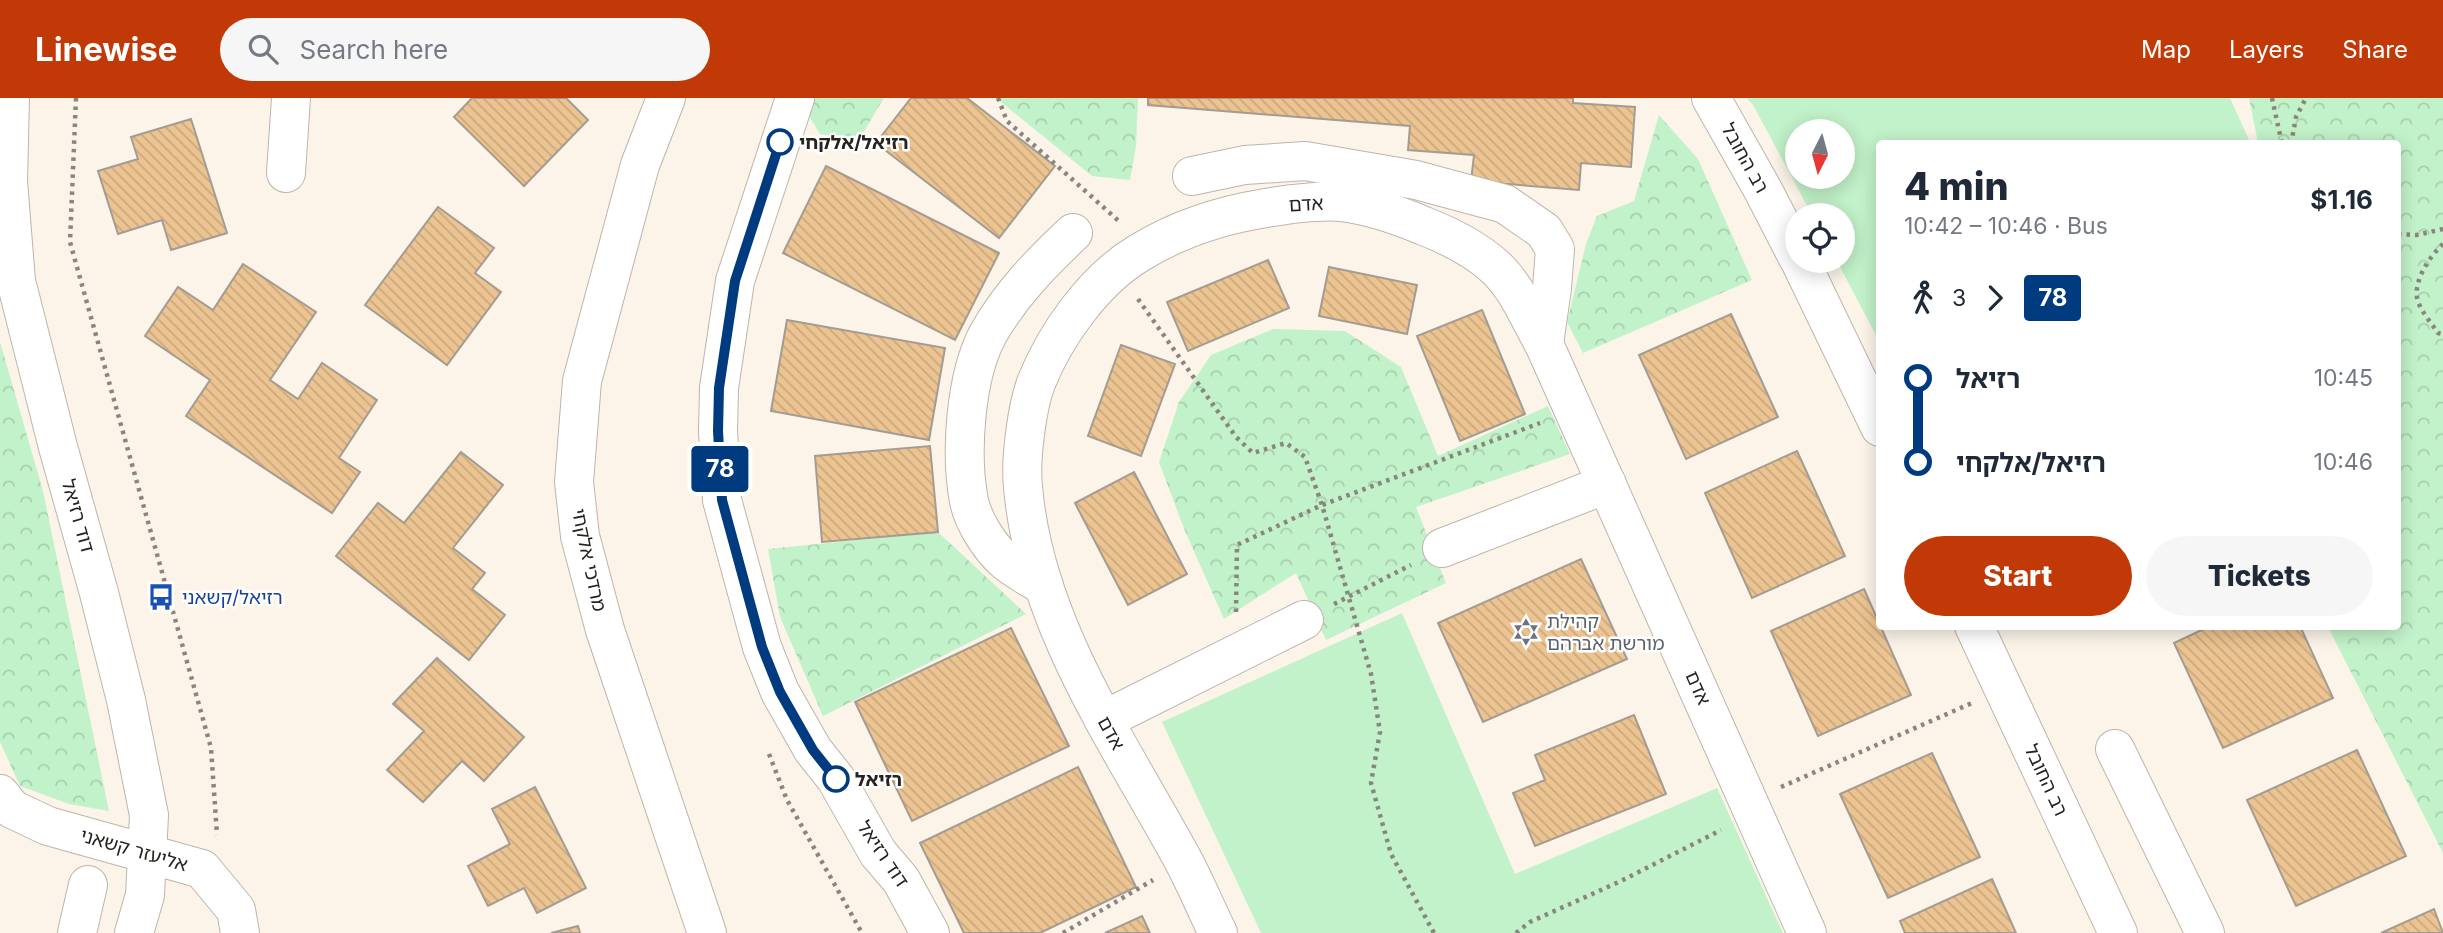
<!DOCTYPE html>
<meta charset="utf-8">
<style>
body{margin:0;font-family:Inter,"Noto Sans Hebrew",sans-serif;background:#f6f6f7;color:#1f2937;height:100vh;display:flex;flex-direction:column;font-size:26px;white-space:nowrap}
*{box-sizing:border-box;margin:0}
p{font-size:23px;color:#747a83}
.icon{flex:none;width:38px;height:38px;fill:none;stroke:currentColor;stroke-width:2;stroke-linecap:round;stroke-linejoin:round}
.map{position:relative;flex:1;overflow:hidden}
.details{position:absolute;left:1876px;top:42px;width:525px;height:490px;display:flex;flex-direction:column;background:#fff;border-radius:7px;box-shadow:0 4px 18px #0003}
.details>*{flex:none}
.badge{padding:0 14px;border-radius:5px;font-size:24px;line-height:46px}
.needle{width:46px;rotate:186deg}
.buttons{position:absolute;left:1785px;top:21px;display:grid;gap:14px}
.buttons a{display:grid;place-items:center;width:70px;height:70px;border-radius:50%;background:#fff;box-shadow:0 4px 18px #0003;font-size:35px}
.map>.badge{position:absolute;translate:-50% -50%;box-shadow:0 0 0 4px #fff}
.legs{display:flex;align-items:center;gap:10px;height:77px;padding:0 28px;font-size:23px}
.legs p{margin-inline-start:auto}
.summary{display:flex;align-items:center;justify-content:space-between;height:119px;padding:0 28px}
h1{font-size:38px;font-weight:800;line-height:52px}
.button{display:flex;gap:14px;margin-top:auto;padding:14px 28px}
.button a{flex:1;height:80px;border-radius:42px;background:#c13906;color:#fff;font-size:28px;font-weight:800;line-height:80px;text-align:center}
.button a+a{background:#f6f6f7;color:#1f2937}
ul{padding:0 28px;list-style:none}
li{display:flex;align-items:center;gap:24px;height:84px;font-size:26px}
li i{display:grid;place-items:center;width:10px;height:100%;margin:0 9px;background:currentColor}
li i::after{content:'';width:18px;height:18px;margin:-9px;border:5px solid;border-radius:50%;background:#fff}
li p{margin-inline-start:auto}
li:first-child i{background:linear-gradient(#0000 50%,currentColor 0)}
li:last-child i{background:linear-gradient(currentColor 50%,#0000 0)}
header{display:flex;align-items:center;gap:42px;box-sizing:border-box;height:98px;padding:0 35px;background:#c13906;color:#fff}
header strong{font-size:33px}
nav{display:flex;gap:38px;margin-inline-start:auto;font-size:24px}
.search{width:490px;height:63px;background:#f6f6f7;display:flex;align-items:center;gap:18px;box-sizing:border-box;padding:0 24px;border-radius:38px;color:#747a83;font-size:26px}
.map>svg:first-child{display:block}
.green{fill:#c2f2c9;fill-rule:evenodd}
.park{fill:url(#park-crowns)}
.building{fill:url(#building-back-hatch);stroke:#a49c92;stroke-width:2}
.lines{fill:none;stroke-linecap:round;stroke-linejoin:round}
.minor-casing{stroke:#bdb5ab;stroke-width:40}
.path{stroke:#8a857d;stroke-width:4.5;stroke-dasharray:3.5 5;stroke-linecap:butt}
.minor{stroke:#fff;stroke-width:38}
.line-1-casing{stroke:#fff;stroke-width:16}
.line-1{stroke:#003b80;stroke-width:10}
.stop-1-dot{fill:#fff;stroke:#003b80;stroke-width:3.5}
.labels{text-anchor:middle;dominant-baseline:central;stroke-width:5;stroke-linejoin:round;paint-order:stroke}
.stop-label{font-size:19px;font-weight:bold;fill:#26231f;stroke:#fff;text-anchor:start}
.street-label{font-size:19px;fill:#26231f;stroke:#fff}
.transit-label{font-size:19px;fill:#164399;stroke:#fff;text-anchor:start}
.worship-label{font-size:19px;fill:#5b616d;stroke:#fff;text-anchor:start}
</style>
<header>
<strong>Linewise</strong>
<div class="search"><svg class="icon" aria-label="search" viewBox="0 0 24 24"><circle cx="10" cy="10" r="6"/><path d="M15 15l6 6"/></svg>Search here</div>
<nav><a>Map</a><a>Layers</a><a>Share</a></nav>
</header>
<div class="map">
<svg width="2443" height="835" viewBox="0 0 2443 835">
<defs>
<pattern id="park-crowns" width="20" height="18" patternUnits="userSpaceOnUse" patternTransform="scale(1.75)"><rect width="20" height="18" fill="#c2f2c9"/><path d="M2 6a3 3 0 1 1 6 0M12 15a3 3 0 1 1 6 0" fill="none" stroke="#a7cfac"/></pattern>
<pattern id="building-back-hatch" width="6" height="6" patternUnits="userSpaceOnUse" patternTransform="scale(1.75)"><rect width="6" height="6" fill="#ecc491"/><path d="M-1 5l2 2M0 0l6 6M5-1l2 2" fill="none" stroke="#caa87d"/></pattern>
</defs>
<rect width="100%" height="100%" fill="#fcf4e9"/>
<!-- green -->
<g class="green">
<path d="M 1747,0 L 2230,0 L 2250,44 L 1880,46 L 1879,243 L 1837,163 L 1843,163 L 1843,117 L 1812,117 L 1753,7 ZM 1797,33 L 1843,33 L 1843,79 L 1797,79 Z"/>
<polygon points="1402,515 1515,776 1717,690 1783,835 1261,835 1162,624"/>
</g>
<!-- park -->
<g class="park">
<polygon points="810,0 884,0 857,45 820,36 806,13"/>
<polygon points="996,0 1138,0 1136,48 1130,82 1092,78"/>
<polygon points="2249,0 2443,0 2443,755 2328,529 2398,528 2398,46 2258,45"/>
<polygon points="1659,17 1698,61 1752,182 1583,255 1567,224 1586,146 1597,118 1634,103"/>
<polygon points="1273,231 1345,233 1401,269 1438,358 1548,308 1570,356 1416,409 1446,485 1326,542 1296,475 1224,521 1185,433 1159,364 1179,304 1211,257"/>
<polygon points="0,244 43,393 109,713 69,706 20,688 0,644"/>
<polygon points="938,434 1026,516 823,618 780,519 768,451"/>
</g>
<!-- building -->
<g class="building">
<polygon points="472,0 566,0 588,22 524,88 454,19"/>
<polygon points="911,0 967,0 1055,68 999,140 876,45"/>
<polygon points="1148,0 1573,0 1573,5 1635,9 1631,69 1581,65 1579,92 1471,83 1474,57 1408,52 1410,28 1148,7"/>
<polygon points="191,21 227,135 171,152 162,122 118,136 98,73 138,61 131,39"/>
<polygon points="826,68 999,155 955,242 783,155"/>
<polygon points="438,109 494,150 475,175 501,194 447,267 365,207"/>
<polygon points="1268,162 1289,210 1188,253 1167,204"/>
<polygon points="243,166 316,214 270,282 298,301 322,265 377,302 339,360 360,374 332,415 186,318 210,282 145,238 178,189 213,212"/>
<polygon points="1329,169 1417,187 1407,236 1319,218"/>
<polygon points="1482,212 1525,316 1460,343 1417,238"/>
<polygon points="1731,216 1778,319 1686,361 1639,257"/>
<polygon points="787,222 945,250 929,342 771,313"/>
<polygon points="1121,247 1175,266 1141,358 1088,338"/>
<polygon points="930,348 938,434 822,444 815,358"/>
<polygon points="1797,353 1845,458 1752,500 1705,395"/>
<polygon points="461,354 503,387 453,450 485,475 472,491 505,517 469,562 336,458 378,405 404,425"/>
<polygon points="1134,374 1187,476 1128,507 1075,405"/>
<polygon points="1581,461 1627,561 1483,624 1438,525"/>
<polygon points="1864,491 1911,597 1818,638 1771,533"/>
<polygon points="2210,528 2300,528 2333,600 2223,650 2174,545"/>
<polygon points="1011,530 1069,648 912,723 855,604"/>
<polygon points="437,560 524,639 484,683 462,663 423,704 387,672 424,633 393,606"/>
<polygon points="1634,617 1666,696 1535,748 1513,695 1545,682 1535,657"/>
<polygon points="2357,652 2406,758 2296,808 2247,702"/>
<polygon points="1932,655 1980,759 1888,800 1840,696"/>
<polygon points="1078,669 1136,789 1040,835 964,835 920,745"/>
<polygon points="535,689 586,790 537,815 524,790 488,808 468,768 510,746 492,711"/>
<polygon points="1992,781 2016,835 1905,835 1900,823"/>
<polygon points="2434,811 2443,835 2381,835"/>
<polygon points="1142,818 1150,835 1105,835"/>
<polygon points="578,828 580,835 551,835"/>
</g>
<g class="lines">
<defs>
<g id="minor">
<polyline points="10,0 8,83 16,183 58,349 99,495 126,602 149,717 145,797 134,835"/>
<polyline points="666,0 640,67 582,283 574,384 580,438 605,532 707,835"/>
<polyline points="795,0 735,183 719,290 718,333 722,402 762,549 780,594 813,652 836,681 878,755 901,782 930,835"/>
<polyline points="1711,0 1763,92 1797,158"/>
<polyline points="286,75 291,0"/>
<polyline points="1192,78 1245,67 1305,63 1416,82 1505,106 1544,133 1555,151 1552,190 1544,246"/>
<polyline points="1800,163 1880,329"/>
<polyline points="1442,450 1607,386"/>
<path d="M 1044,488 C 1031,480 1015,472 1004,462 C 989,448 973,423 969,403 C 960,356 965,279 988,236 C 1010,197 1041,165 1073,135"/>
<polyline points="1974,528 2118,835"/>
<polyline points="1104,622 1304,522"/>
<polyline points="2115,651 2205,835"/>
<polyline points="0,696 12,711 48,728 202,771 236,812 240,835"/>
<polyline points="77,835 88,787"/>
<path d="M 1218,835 C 1206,811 1196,786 1183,762 C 1119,644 1035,527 1023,389 C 1020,362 1027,309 1036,285 C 1055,237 1094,182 1139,155 C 1178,131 1222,117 1266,110 C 1290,106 1317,102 1341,104 C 1369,107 1398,117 1424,128 C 1447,137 1475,151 1494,168 C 1516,187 1529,220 1544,246 L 1807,835"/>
</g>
</defs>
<!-- minor casing -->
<use href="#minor" class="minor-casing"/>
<!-- path -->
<g class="path">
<polyline points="76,0 70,144 211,650 217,737"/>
<polyline points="998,0 1007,23 1121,125"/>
<polyline points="2272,0 2282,46"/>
<polyline points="2291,46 2296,19 2306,0"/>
<polyline points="2398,136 2417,137 2443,131"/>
<path d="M 2443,146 C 2429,159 2410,187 2419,206 C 2424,217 2432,226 2438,235 L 2443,236"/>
<polyline points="1138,201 1236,339 1253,355 1286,345 1305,359 1322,407 1371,576 1380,634 1371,685 1391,756 1434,835"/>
<polyline points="1334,506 1411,467"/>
<polyline points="1236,514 1237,447 1322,407 1540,325"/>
<polyline points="769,656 787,702 862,835"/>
<polyline points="1781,689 1972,605"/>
<polyline points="1063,835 1153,782"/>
<polyline points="1516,835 1530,824 1621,783 1721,732"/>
</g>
<!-- minor -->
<use href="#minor" class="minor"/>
</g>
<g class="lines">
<defs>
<polyline id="line-1" points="780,44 735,183 719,290 718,333 722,402 762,549 780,594 813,652 836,681"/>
</defs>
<!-- line-1 casing -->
<use href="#line-1" class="line-1-casing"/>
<!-- line-1 -->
<use href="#line-1" class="line-1"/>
</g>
<!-- icons -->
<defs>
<symbol id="bus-bare" viewBox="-9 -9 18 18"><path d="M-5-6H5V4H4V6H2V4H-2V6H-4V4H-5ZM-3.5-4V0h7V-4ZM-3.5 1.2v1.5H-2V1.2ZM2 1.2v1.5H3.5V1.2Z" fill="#1a4fb4" stroke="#fff" stroke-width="2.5" paint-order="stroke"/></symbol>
<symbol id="synagogue-bare" viewBox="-9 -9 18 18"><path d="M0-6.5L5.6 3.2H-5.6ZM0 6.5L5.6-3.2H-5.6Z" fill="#6b7280" stroke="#fff" stroke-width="2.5" paint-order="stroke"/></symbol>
</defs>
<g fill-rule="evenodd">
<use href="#bus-bare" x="142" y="480" width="38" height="38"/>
<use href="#synagogue-bare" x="1507" y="515" width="38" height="38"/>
</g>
<!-- markers -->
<g class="stop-1-dot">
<circle cx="780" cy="44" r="12"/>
<circle cx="836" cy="681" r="12"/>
</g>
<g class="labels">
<!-- stop labels -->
<g class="stop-label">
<text x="799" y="44">רזיאל/אלקחי</text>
<text x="855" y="681">רזיאל</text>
</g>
<!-- street labels -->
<g class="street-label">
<text transform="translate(1745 60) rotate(61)">רב החובל</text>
<text transform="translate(1306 106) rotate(-3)">אדם</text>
<text transform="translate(78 418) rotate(74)">דוד רזיאל</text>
<text transform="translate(589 462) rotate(78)">מרדכי אלקחי</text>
<text transform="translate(1698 590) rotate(66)">אדם</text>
<text transform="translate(1111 635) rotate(61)">אדם</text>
<text transform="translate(2046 682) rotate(65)">רב החובל</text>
<text transform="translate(134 752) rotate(16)">אליעזר קשאני</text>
<text transform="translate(883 756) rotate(56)">דוד רזיאל</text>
</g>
<!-- transit labels -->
<g class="transit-label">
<text x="182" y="499">רזיאל/קשאני</text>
</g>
<!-- worship labels -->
<g class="worship-label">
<text x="1547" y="523">קהילת<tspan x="1547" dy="22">מורשת אברהם</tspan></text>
</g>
</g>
</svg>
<div class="buttons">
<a><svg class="needle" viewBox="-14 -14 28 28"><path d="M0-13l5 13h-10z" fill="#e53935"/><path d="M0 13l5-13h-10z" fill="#747a83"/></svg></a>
<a><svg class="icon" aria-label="locate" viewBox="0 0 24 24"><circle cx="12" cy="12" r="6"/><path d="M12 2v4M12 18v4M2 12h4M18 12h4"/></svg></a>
</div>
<b class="badge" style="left:720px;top:371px;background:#003b80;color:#fff">78</b>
<section class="details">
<div class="summary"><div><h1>4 min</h1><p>10:42 – 10:46 · Bus</p></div><b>$1.16</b></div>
<div class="legs"><svg class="icon" aria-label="walk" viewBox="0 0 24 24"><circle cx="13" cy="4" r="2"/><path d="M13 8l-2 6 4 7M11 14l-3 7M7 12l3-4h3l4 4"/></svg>3<svg class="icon" aria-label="forward" viewBox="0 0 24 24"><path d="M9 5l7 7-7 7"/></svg><b class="badge" style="background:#003b80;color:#fff">78</b></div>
<ul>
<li><i style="color:#003b80"></i><b>רזיאל</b><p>10:45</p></li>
<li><i style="color:#003b80"></i><b>רזיאל/אלקחי</b><p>10:46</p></li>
</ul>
<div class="button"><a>Start</a><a>Tickets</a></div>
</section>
</div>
